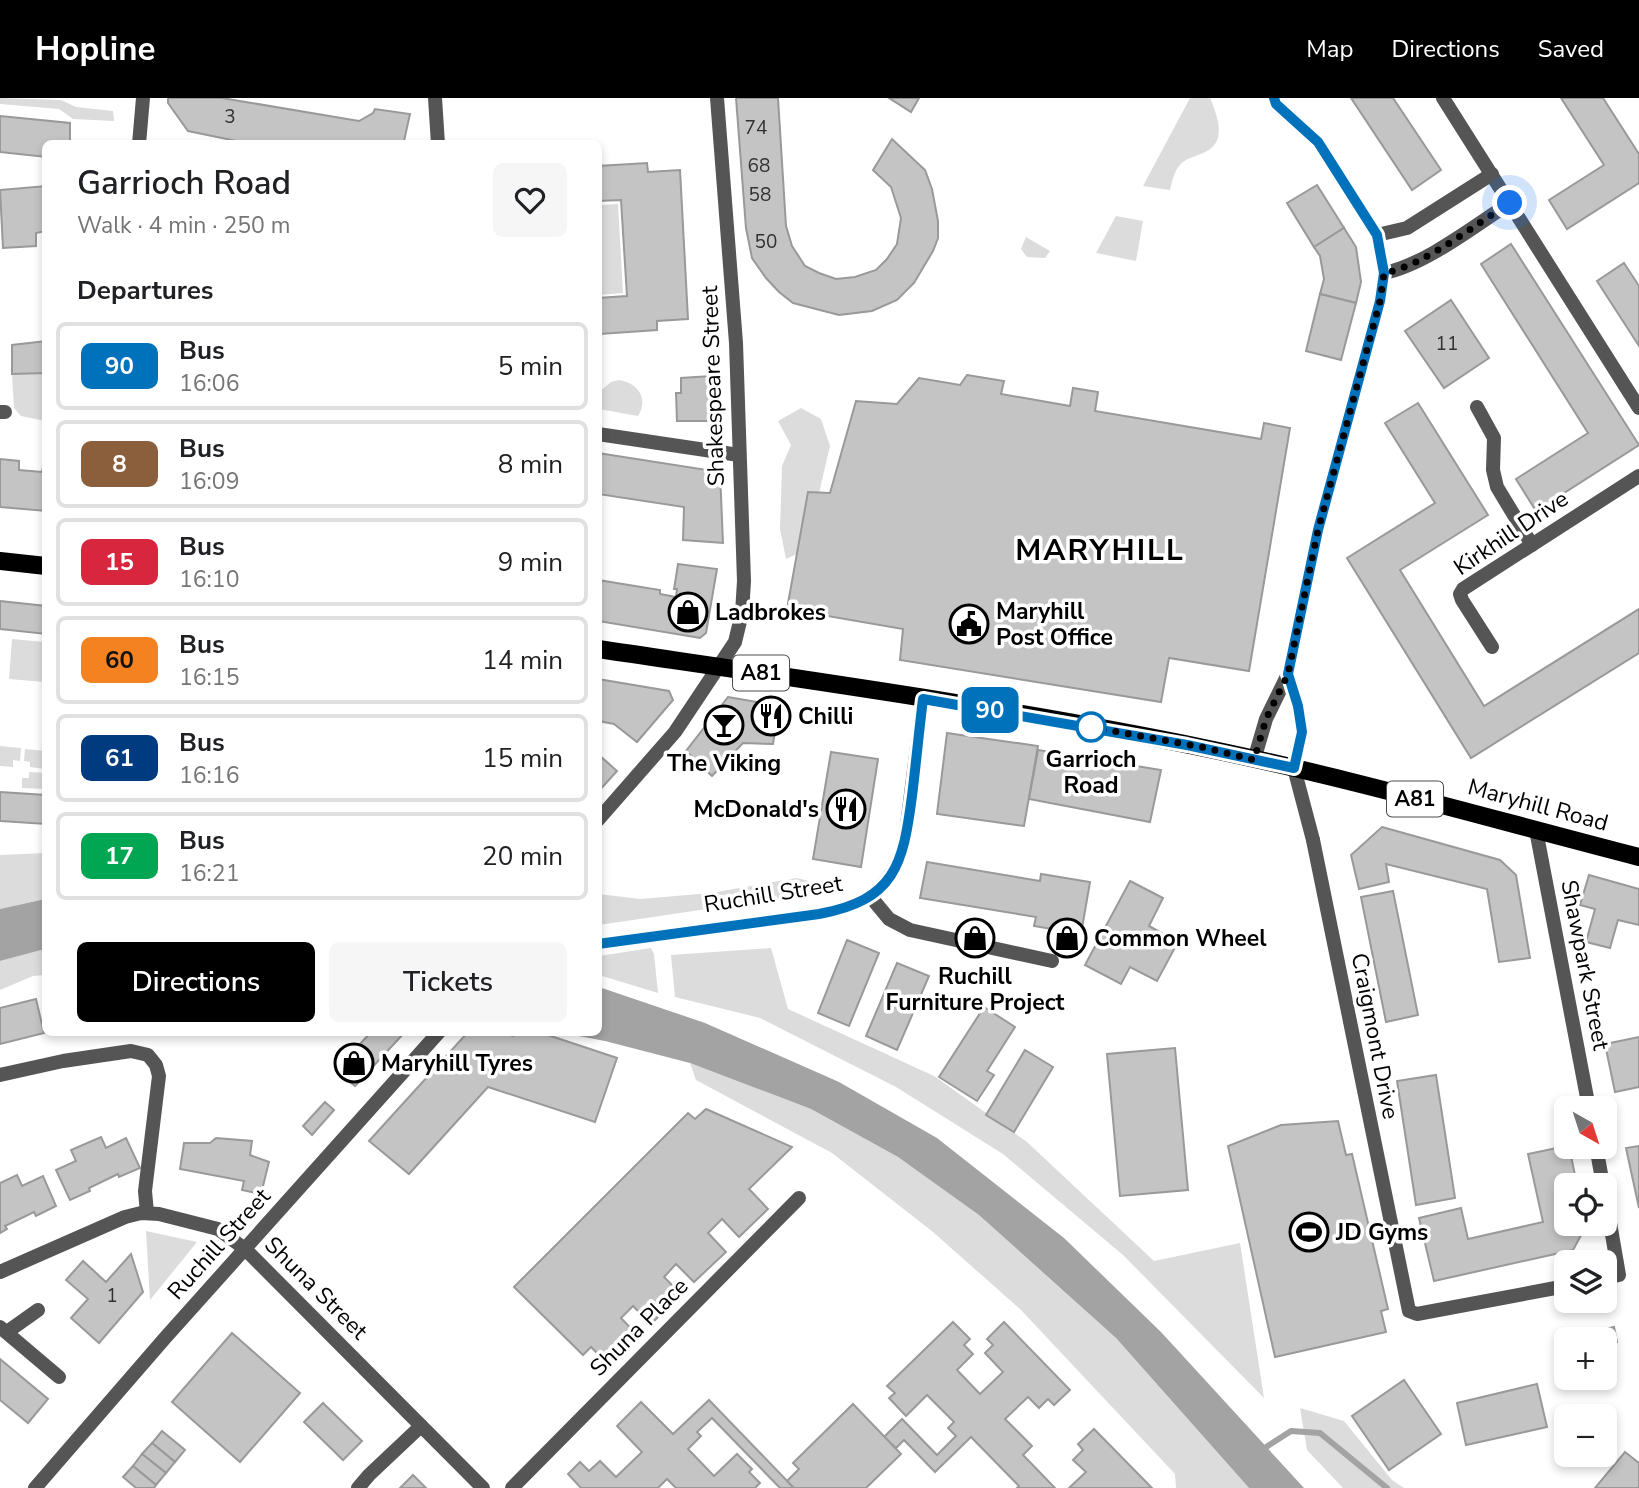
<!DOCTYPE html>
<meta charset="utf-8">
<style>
body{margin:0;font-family:"Nunito Sans",sans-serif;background:#f6f6f6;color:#202124;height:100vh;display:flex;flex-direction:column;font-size:26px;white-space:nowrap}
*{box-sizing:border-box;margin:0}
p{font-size:23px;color:#757577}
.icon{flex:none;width:38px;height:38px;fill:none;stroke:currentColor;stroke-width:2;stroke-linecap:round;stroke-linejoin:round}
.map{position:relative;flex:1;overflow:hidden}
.drawer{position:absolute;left:42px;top:42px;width:560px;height:896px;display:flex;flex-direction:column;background:#fff;border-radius:10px;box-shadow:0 4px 10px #0003}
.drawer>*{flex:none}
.badge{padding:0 14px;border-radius:10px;font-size:24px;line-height:46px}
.needle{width:46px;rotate:141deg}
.buttons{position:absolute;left:1554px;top:998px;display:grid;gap:14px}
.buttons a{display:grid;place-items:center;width:63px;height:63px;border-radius:10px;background:#fff;box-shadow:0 4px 10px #0003;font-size:35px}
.you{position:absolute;width:35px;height:35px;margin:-18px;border:5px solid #fff;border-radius:50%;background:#1a73e8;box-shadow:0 0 0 10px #1a73e833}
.map>.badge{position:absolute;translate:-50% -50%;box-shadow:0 0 0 4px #fff}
h2{padding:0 35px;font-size:26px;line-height:63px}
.round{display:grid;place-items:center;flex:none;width:74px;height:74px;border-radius:10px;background:#f6f6f6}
.summary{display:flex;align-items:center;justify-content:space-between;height:119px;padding:0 35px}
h1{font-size:33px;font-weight:600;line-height:52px}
.cta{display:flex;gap:14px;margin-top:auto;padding:14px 35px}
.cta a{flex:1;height:80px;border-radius:10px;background:#000;color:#fff;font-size:28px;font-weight:600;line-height:80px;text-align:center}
.cta a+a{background:#f6f6f6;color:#202124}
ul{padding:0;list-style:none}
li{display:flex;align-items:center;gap:21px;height:88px;margin:0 14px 10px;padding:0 21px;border:4px solid #e0e0e0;border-radius:10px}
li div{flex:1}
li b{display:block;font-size:26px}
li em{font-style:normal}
li .badge{min-width:77px;font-weight:700;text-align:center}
header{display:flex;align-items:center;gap:42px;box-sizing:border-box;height:98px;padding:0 35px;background:#000;color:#fff}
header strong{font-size:33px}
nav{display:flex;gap:38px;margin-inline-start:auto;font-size:24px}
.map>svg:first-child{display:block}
.green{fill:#dcdcdc}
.water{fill:#a3a3a3}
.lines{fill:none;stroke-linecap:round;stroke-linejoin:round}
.stream{stroke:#a3a3a3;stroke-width:6}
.building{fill:#c4c4c4;stroke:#999;stroke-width:2}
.pedestrian{stroke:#555;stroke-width:14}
.minor{stroke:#555;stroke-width:14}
.primary{stroke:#000;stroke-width:18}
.line-casing{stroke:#fff;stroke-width:16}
.line{stroke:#0072bc;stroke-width:10}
.walk{stroke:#000;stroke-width:7;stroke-dasharray:0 12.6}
.stop-dot{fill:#fff;stroke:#0072bc;stroke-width:3.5}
.labels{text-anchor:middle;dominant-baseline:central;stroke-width:7;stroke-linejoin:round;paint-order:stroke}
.number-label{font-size:19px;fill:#313131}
.shield{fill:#fff;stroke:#4c4c4c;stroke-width:2}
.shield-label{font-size:21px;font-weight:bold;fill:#000}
.street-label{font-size:23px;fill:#000;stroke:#fff}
.poi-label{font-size:23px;font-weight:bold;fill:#000;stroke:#fff;text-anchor:start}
.stop-label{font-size:23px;font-weight:bold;fill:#000;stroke:#fff}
.district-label{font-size:30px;font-weight:bold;letter-spacing:2px;fill:#000;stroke:#fff}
</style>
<header>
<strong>Hopline</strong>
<nav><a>Map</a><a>Directions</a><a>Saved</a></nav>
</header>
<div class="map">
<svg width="1639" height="1390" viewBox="0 0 1639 1390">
<rect width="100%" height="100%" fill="#fff"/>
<!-- green -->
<g class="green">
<polygon points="0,0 61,2 76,9 113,13 114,23 73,21 59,11 0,6"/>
<path d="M 1190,0 L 1210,0 C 1217,17 1228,44 1205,54 C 1197,58 1186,60 1180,67 C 1174,73 1172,84 1170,92 L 1143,88 Z"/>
<polygon points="618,106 623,195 599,197 599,107"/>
<polygon points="1116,118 1143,123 1136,163 1096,155"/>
<polygon points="1026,139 1050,153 1045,160 1027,159 1021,151"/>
<polygon points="45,275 45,323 21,318 14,310 12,276"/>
<path d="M 619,282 C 638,285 649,301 638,318 L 599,311 L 600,293 L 611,284 Z"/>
<polygon points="801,310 821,321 830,348 819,395 808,394 797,456 786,461 780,431 782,368 791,347 778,323"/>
<polygon points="12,541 45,544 44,584 9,581"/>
<polygon points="0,648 21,650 20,663 13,662 13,669 0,668"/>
<polygon points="25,651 45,653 45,671 30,669 30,664 24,663"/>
<polygon points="29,674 45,675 45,691 22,690 22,680 29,680"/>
<polygon points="45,755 45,801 0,811 0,757"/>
<polygon points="797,780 838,790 807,796 599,827 599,796 640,801 711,795"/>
<polygon points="651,850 654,856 658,895 599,877 599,858"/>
<polygon points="771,850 788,911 934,978 1027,1044 1154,1163 1240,1145 1264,1300 1123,1157 1003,1056 896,989 760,920 675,899 671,857"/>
<polygon points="45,851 45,877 33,878 0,892 0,863"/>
<polygon points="690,965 811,1011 898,1059 978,1116 1116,1240 1249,1390 1176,1390 1175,1376 1021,1212 933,1134 832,1055 696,982"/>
<polygon points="146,1133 197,1144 150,1202"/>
<polygon points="1300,1310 1344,1323 1392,1382 1404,1390 1343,1390 1307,1352"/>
</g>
<!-- water -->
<g class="water">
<polygon points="45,801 45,851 0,863 0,811"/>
<polygon points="599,889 705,925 839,984 937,1040 1064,1140 1161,1234 1304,1390 1249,1390 1116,1240 979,1117 898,1059 811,1011 690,965 605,943 563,935 598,934"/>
</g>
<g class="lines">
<!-- stream -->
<polyline class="stream" points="1260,1353 1291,1333 1320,1335 1387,1390"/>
</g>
<!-- building -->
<g class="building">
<polygon points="168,0 222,0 359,23 373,15 375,11 410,16 404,43 401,46 251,46 188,33 168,5"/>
<polygon points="736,0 778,0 786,128 792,148 805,168 819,175 836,181 855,179 876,172 887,161 897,146 901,120 891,89 873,72 892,41 925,72 932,91 938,123 938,140 933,153 914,185 897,202 872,213 839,217 793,205 779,194 766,180 752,160 746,130"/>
<polygon points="889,0 919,0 911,14"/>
<polygon points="1351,0 1393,0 1441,72 1412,92"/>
<polygon points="1561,0 1603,0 1639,56 1639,85 1567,131 1549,102 1604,67"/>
<polygon points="0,18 70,25 70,43 88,43 88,46 46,46 46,59 0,54"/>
<polygon points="647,65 648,74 680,72 688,221 657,223 657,232 600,236 598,200 627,198 621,102 598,103 598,68"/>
<polygon points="1317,87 1344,130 1314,149 1287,105"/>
<polygon points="46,88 46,133 36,135 36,148 3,150 0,92"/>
<polygon points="1344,130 1356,149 1361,184 1356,205 1320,196 1324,181 1320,158 1314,149"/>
<polygon points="1511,146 1639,347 1536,413 1516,381 1588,335 1481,166"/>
<polygon points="1624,165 1639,188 1639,248 1597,183"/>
<polygon points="1320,196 1356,205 1341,262 1306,253"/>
<polygon points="1451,202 1489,260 1444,290 1405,233"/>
<polygon points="46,243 46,275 12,276 12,247"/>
<polygon points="967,277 1004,283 1001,296 1070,308 1073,290 1098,294 1095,313 1261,341 1264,325 1290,330 1249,573 1169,560 1161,604 900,562 903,531 787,511 808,394 830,395 856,303 897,306 919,280 960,287"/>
<polygon points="711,278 713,323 677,323 676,295 681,295 681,280"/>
<polygon points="1418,305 1488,417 1400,472 1484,608 1639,511 1639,555 1471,660 1347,460 1435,405 1385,325"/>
<polygon points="598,355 720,374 723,445 683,442 684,409 598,396"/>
<polygon points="0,361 19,363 19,372 42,374 44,364 46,364 46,413 0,409"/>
<polygon points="678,466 717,471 706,535 700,540 598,523 598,482 660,492 660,496 676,499 677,491 674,491"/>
<polygon points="0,503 46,508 46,536 0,531"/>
<polygon points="598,581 669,593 673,602 637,644 614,626 598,623"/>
<polygon points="728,599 779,608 773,646 743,645 712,678 686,653"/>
<polygon points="947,635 1038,648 1024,728 937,716"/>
<polygon points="1038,652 1161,672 1150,724 1029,701"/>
<polygon points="831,654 878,661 861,769 813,761"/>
<polygon points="598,656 617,673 598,694"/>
<polygon points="0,694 46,697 46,726 0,723"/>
<polygon points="1382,729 1500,762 1516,777 1530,860 1499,864 1487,791 1386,766 1389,784 1359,791 1351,757"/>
<polygon points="927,764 1040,783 1041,776 1090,784 1081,836 1034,828 1036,819 920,800"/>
<polygon points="1589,777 1639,791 1639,827 1618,822 1610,850 1586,844 1595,811 1580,807"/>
<polygon points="1130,783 1163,800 1149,828 1178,844 1157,883 1130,869 1121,886 1085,867"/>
<polygon points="1393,793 1418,917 1386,924 1361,799"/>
<polygon points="847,842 879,855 849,928 818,915"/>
<polygon points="897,865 929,878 897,952 866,938"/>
<polygon points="36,901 44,935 0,946 0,910"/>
<polygon points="984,909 1015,929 987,973 994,977 977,1003 939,979"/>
<polygon points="405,934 355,988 336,972 371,934"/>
<polygon points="468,934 502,934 513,938 514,934 539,934 617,960 595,1024 488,989 409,1076 369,1043"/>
<polygon points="1639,939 1639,989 1615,994 1605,946"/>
<polygon points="1175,950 1188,1092 1120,1098 1107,956"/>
<polygon points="1025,952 1053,969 1014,1034 986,1017"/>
<polygon points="1436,977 1455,1100 1416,1107 1397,983"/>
<polygon points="325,1004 334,1012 312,1037 303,1028"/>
<polygon points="706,1011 792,1049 749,1091 768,1111 739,1139 722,1121 708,1135 726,1154 694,1184 676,1166 664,1179 681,1196 651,1226 633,1208 621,1220 640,1240 611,1269 591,1249 583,1257 514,1189 688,1015 695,1021"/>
<polygon points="1338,1023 1346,1057 1352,1056 1388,1211 1381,1213 1386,1234 1275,1259 1228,1048 1281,1027"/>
<polygon points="101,1039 106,1050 126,1040 140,1070 119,1079 118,1076 89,1090 90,1093 70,1102 56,1072 76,1063 71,1052"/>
<polygon points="216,1040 252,1043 250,1057 269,1064 261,1096 242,1092 244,1083 180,1071 184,1045 210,1045"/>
<polygon points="1566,1048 1569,1048 1577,1087 1566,1087 1566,1125 1586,1125 1586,1128 1573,1152 1434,1183 1419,1120 1461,1110 1468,1141 1543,1124 1528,1056"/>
<polygon points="1639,1048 1639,1110 1626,1050"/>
<polygon points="17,1077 22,1088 43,1078 56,1108 36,1118 34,1114 5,1128 7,1131 0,1135 0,1085"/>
<polygon points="131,1156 143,1194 99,1245 71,1220 88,1201 66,1182 83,1163 106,1184"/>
<polygon points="953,1224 970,1241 964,1247 973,1256 957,1272 980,1296 1003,1274 985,1255 993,1247 987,1241 1004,1224 1070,1292 1054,1307 1048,1301 1039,1310 1028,1299 1005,1321 1032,1348 1023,1357 1055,1390 1017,1390 1019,1388 971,1339 935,1374 904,1342 896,1350 884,1339 902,1321 937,1357 956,1338 948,1330 954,1324 927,1297 906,1318 889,1300 895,1295 887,1288"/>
<polygon points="1614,1229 1617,1244 1605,1247 1605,1241 1597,1241 1596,1233"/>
<polygon points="232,1235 300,1295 240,1364 172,1304"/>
<polygon points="0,1261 48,1301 28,1325 0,1302"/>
<polygon points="1404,1282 1441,1336 1389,1372 1352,1318"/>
<polygon points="1537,1286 1547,1329 1466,1347 1457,1305"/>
<polygon points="709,1302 794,1390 780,1390 712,1320 697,1334 701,1338 688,1351 714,1378 737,1356 752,1371 749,1374 760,1385 755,1390 676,1390 667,1381 658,1390 581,1390 568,1376 580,1364 589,1373 600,1363 616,1379 642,1354 617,1328 641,1304 673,1336"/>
<polygon points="323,1305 362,1343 343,1362 304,1324"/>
<polygon points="853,1306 901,1356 866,1390 794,1390 787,1383 799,1371 793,1365"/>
<polygon points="1094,1331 1152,1390 1069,1390 1086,1374 1073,1362 1083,1352 1078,1346"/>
<polygon points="162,1333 185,1352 175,1364 152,1345"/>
<polygon points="152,1345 175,1364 166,1375 142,1356"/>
<polygon points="1625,1354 1639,1365 1639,1390 1595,1390"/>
<polygon points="142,1356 166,1375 156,1387 133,1368"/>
<polygon points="133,1368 156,1387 154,1390 136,1390 123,1379"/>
<polygon points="413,1377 426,1390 400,1390"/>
</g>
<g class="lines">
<!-- pedestrian -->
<polyline class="pedestrian" points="1294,670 1313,742"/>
<!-- minor -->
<g class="minor">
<polyline points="435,0 438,46"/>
<polyline points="1443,0 1639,310"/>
<polyline points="139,46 143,0"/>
<polyline points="1377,137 1407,130 1492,76"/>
<path d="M 1384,175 C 1425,167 1474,128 1510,105"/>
<polyline points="1477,309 1494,340 1493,372 1497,389 1532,447"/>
<polyline points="0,314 5,314"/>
<polyline points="598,336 739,357"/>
<polyline points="1492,549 1462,502 1460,496 1463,491 1639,378"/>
<polyline points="1288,576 1298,608 1302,634 1294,670"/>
<polyline points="1254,662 1266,621 1288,576 1318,432 1380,203 1384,175 1377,137 1318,44 1276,7 1274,0"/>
<polyline points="598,722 675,634 735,544 742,515 744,483 736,245 717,0"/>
<polyline points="1536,732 1589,1010"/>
<polyline points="1313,742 1409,1213 1417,1216 1566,1188"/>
<polyline points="870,798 889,821 910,832 1052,863"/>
<path d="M 598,846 L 819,816 C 865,807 892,791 905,743 L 923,601"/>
<polyline points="0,977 63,963 131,953 148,957 156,967 159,978 145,1093 147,1115"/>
<polyline points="1596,1048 1603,1087"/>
<polyline points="1605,1096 1619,1177 1605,1180"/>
<polyline points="0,1174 125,1119 141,1115 159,1116 218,1131 245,1151 483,1390"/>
<polyline points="0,1229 59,1279"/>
<polyline points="7,1234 38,1212"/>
<polyline points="35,1390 165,1240 439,934"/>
<polyline points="358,1390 369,1377 421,1328"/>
<polyline points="512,1390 799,1100"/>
</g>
<!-- primary -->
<g class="primary">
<polyline points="0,463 46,468"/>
<path d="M 598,551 C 801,581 1004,609 1204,650 C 1350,680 1495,722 1639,759"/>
</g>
</g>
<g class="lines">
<defs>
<path id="line" d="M 598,846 L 819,816 C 895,802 903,767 912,698 C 916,666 919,633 923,601 L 1187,647 L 1294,670 L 1302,634 L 1298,608 L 1288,576 L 1318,432 L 1380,203 L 1384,175 L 1377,137 L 1318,44 L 1276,6 L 1274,0"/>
</defs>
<!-- line casing -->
<use href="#line" class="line-casing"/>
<!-- line -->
<use href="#line" class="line"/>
<!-- walk -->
<path class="walk" d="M 1091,629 L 1206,650 L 1254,662 L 1266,621 L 1288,576 L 1318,432 L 1380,203 L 1384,175 C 1424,168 1474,127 1510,105"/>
</g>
<!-- icons -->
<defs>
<symbol id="shop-ring" viewBox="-11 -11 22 22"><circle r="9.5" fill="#fff" stroke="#000" stroke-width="1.5"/><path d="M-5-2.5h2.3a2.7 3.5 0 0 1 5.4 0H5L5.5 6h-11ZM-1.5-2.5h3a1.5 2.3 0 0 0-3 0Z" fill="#000"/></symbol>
<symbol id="civic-ring" viewBox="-11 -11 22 22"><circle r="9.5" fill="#fff" stroke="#000" stroke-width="1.5"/><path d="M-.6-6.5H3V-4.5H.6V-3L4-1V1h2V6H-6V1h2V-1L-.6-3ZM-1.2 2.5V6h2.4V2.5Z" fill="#000"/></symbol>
<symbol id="restaurant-ring" viewBox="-11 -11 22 22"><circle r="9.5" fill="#fff" stroke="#000" stroke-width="1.5"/><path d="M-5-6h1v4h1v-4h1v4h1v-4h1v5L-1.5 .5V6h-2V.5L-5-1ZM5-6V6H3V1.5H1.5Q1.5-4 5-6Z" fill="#000"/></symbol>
<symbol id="bar-ring" viewBox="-11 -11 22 22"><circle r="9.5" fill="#fff" stroke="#000" stroke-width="1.5"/><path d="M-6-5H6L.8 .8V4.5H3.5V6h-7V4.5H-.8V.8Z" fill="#000"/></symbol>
<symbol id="stadium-ring" viewBox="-11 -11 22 22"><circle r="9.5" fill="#fff" stroke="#000" stroke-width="1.5"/><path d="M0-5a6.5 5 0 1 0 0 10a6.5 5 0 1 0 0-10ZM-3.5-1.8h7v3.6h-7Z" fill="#000"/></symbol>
</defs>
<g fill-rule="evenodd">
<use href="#shop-ring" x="666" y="492" width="44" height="44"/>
<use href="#civic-ring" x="947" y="504" width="44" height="44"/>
<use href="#restaurant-ring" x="749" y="596" width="44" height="44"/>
<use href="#bar-ring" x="702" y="605" width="44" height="44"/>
<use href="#restaurant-ring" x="824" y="689" width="44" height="44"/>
<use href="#shop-ring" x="953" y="818" width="44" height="44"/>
<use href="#shop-ring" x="1045" y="818" width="44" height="44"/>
<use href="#shop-ring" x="332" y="943" width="44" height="44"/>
<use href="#stadium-ring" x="1287" y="1112" width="44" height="44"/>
</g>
<!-- markers -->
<circle class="stop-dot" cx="1091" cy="629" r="14"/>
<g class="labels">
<!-- number labels -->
<g class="number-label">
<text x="230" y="19">3</text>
<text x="756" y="30">74</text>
<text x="759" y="68">68</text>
<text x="760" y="97">58</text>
<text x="766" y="144">50</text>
<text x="1447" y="246">11</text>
<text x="112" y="1198">1</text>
</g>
<!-- shield labels -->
<g class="shield">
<rect x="733" y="557.5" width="56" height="35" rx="5"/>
<rect x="1387" y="683.5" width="56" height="35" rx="5"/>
</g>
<g class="shield-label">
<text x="761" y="575">A81</text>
<text x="1415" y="701">A81</text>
</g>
<!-- street labels -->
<g class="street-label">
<text transform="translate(713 288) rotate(-92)">Shakespeare Street</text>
<text transform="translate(1511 435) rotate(-34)">Kirkhill Drive</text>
<text transform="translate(1538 707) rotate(15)">Maryhill Road</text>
<text transform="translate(773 796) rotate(-9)">Ruchill Street</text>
<text transform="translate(1585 867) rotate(79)">Shawpark Street</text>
<text transform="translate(1375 938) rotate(79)">Craigmont Drive</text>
<text transform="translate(219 1146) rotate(-48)">Ruchill Street</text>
<text transform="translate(316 1190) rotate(45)">Shuna Street</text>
<text transform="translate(639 1229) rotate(-45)">Shuna Place</text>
</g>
<!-- poi labels -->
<g class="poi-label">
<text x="996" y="513">Maryhill<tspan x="996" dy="26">Post Office</tspan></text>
<text x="715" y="514">Ladbrokes</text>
<text x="798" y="618">Chilli</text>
<text x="724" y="665" text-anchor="middle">The Viking</text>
<text x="819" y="711" text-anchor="end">McDonald's</text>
<text x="1094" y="840">Common Wheel</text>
<text x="975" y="878" text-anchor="middle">Ruchill<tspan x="975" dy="26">Furniture Project</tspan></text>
<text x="381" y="965">Maryhill Tyres</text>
<text x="1336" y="1134">JD Gyms</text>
</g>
<!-- stop labels -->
<g class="stop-label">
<text x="1091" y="661">Garrioch<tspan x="1091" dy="26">Road</tspan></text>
</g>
<!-- district labels -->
<g class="district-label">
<text x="1100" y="452">MARYHILL</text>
</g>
</g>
</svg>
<div class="buttons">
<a><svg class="needle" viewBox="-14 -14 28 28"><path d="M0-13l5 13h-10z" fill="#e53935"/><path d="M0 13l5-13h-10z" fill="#757577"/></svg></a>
<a><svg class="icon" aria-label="locate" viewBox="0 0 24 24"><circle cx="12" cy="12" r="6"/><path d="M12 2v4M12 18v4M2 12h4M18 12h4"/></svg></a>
<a><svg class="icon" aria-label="layers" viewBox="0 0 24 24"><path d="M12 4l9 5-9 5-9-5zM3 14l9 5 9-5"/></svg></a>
<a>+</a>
<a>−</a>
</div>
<div class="you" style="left:1510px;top:105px"></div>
<b class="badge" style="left:990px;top:612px;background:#0072bc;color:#fff">90</b>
<section class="drawer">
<div class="summary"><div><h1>Garrioch Road</h1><p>Walk · 4 min · 250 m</p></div><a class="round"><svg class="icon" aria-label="heart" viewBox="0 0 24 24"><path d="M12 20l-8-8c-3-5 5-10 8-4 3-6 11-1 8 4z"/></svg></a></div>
<h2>Departures</h2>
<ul>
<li><span class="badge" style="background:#0072bc;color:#fff">90</span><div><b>Bus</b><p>16:06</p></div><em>5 min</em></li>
<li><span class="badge" style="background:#8b5e3c;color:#fff">8</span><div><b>Bus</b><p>16:09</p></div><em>8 min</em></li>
<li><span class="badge" style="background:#d7263d;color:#fff">15</span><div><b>Bus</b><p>16:10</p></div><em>9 min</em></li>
<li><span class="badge" style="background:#f58220;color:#111">60</span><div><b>Bus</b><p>16:15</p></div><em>14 min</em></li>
<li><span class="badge" style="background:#003b80;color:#fff">61</span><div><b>Bus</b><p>16:16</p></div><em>15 min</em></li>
<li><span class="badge" style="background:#00a651;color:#fff">17</span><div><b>Bus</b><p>16:21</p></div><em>20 min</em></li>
</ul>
<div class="cta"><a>Directions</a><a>Tickets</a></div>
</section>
</div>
